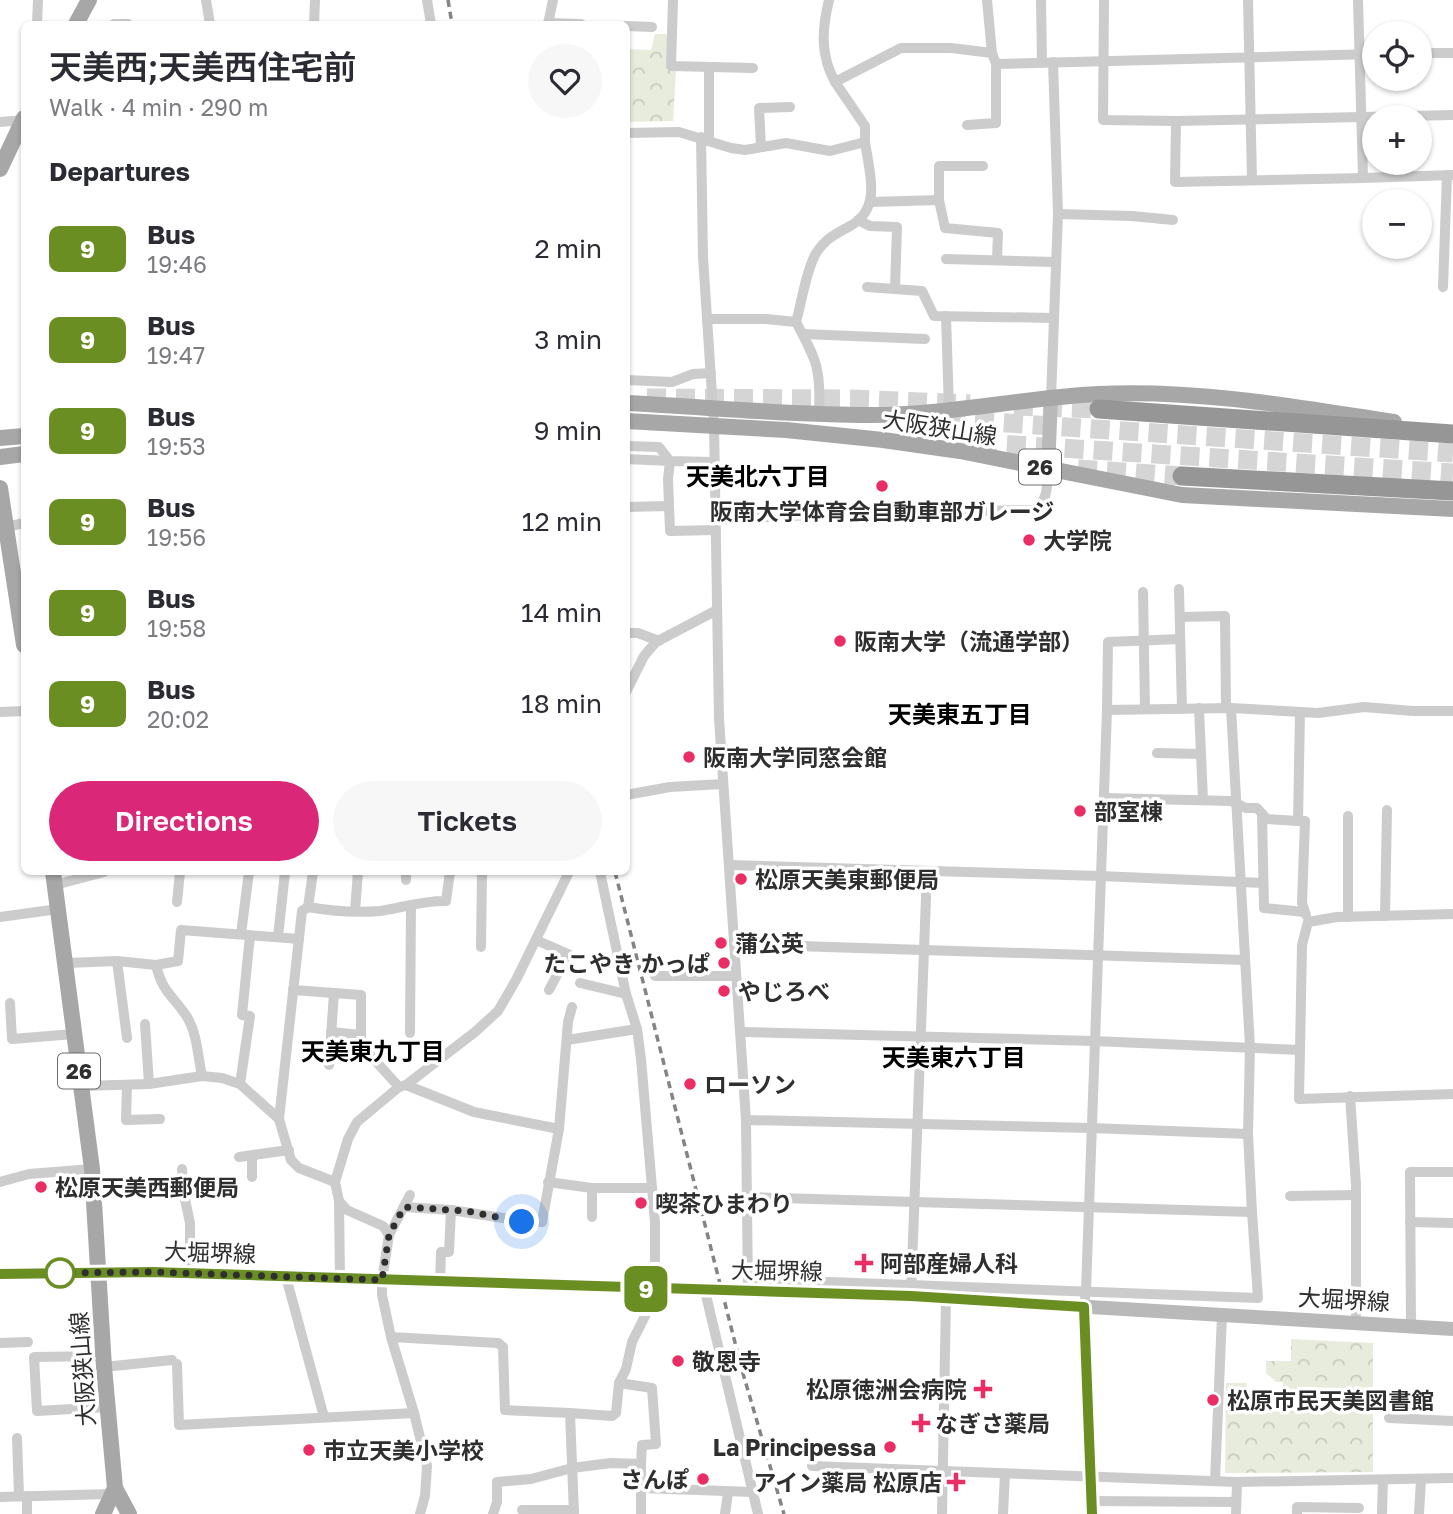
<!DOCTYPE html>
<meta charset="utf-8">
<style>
body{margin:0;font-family:"Golos Text","Noto Sans JP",sans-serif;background:#f7f7f7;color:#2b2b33;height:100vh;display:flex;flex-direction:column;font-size:26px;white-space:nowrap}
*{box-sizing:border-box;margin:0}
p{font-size:23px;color:#7c7c81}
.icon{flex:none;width:38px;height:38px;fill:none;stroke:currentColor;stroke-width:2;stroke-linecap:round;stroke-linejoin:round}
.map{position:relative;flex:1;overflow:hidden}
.panel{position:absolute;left:21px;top:21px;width:609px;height:854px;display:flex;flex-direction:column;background:#fff;border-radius:10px;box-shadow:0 2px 5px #0004}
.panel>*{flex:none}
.badge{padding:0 14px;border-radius:10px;font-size:24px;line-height:46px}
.tools{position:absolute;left:1362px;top:21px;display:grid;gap:14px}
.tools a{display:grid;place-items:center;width:70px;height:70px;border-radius:50%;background:#fff;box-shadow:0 2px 5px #0004;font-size:35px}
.you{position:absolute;width:35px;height:35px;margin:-18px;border:5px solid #fff;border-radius:50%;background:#1a73e8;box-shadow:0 0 0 10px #1a73e833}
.map>.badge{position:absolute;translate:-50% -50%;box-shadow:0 0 0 4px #fff}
h2{padding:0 28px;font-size:26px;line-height:63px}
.round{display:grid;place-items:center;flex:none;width:74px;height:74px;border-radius:37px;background:#f7f7f7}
.overview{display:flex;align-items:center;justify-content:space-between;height:119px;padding:0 28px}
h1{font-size:33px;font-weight:600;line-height:52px}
.button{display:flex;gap:14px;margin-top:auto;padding:14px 28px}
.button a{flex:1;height:80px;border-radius:42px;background:#db2777;color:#fff;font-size:28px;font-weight:600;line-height:80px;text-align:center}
.button a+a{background:#f7f7f7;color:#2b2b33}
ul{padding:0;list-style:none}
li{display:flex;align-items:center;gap:21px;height:91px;padding:0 28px}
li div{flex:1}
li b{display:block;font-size:26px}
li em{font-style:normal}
li .badge{min-width:77px;font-weight:700;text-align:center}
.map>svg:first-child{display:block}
.forest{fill:url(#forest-crowns)}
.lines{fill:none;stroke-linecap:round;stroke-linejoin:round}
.highway-tunnel{stroke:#d5d5d5;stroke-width:19;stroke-dasharray:19 10;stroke-linecap:butt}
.street{stroke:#ccc;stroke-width:10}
.secondary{stroke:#b9b9b9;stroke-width:14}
.primary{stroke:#a7a7a7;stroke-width:16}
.highway{stroke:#969696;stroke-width:19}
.rail{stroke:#848484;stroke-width:3.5;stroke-dasharray:7 5;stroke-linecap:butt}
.line-casing{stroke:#fff;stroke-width:16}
.line{stroke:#6b8e23;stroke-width:10}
.walk{stroke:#2f2f2f;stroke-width:7;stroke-dasharray:0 12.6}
.poi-dot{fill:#ea2d64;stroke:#fff;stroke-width:2.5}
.stop-dot{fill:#fff;stroke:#6b8e23;stroke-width:3.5}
.labels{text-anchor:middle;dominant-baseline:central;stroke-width:7;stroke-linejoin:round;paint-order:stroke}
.shield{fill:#fff;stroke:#6d6d6d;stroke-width:2}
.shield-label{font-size:21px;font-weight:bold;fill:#2f2f2f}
.street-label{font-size:23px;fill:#2f2f2f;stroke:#fff}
.poi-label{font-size:23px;font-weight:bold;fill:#2f2f2f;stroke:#fff;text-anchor:start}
.neighbourhood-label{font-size:24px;font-weight:bold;fill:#000;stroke:#fff}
</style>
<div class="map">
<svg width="1453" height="1514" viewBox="0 0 1453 1514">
<defs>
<pattern id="forest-crowns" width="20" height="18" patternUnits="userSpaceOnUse" patternTransform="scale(1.75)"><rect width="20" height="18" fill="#e8ecdc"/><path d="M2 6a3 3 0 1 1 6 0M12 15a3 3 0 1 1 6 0" fill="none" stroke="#c7cbbd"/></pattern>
</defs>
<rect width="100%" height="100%" fill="#fff"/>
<!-- forest -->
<g class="forest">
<polygon points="655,34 671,34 676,71 673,121 627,122 627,49 651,50"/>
<polygon points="1291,1339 1373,1343 1373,1472 1225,1473 1226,1383 1247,1383 1247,1397 1283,1399 1283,1382 1276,1382 1266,1373 1266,1361 1291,1361"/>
</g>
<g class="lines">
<!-- highway-tunnel -->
<g class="highway-tunnel">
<polyline points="647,398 851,399 970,404"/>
<polyline points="1014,406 1099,409"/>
<polyline points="917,417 1453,453"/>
<polyline points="920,439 1453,473"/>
<polyline points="1078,469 1182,476"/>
</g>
<!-- street -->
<g class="street">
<polyline points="206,0 210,24"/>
<polyline points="427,0 431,24"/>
<polyline points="673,0 671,66 753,68"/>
<path d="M 829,0 C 822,29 820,55 835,82 L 901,48 L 951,48 L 992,53 L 987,0"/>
<polyline points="1041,0 1042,63"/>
<polyline points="1104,0 1103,120 1176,121 1453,115"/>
<polyline points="1248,0 1252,179"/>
<polyline points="1358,0 1363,178 1453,175"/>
<polyline points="548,23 581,24"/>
<polyline points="37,24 38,0"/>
<polyline points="114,24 128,24"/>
<polyline points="314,24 315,0"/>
<polyline points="548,24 553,0"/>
<polyline points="626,26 652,27"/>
<polyline points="992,53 996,64 1374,54"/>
<polyline points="1419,53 1453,53"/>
<polyline points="1176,121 1175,182 1363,178"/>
<polyline points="0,122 24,120"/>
<polyline points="967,125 996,123 996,64"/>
<polyline points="626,133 679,132 731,148 745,150 786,143 830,151 865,142 865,126 835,82"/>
<polyline points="701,137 703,257 714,425 719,719 746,1120 748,1292"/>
<polyline points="709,141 709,67"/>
<polyline points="761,147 759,108 790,107"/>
<polyline points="939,200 939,166 983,166"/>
<polyline points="871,202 939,200 945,228 998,233 997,260"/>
<polyline points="1058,214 1132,216 1173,220"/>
<polyline points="858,220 870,226 897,227 895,289"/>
<polyline points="946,259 1056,262"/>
<polyline points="867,287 922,291 934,316 1054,318"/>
<polyline points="1443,287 1447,175"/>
<polyline points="946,316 949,410"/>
<polyline points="707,319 766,319 796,322"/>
<polyline points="803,334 925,339"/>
<polyline points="626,380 672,382 693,374 711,373"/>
<polyline points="1051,398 1058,214 1053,62"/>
<path d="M 819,413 C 821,369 817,361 796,322 C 802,301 805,275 815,255 C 824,239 837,233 852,225 C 882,207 869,171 865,142"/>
<polyline points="626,446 659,447 670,461 714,462"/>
<polyline points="626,459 670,461 668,479 670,531 716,530"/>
<polyline points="626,507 669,506"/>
<path d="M 716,520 L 848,513 L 1033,510 C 1049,501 1047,485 1048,469"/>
<polyline points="6,527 24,523"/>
<polyline points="1179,589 1182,709"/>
<polyline points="1143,592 1145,709"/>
<polyline points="1180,617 1225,616 1226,708"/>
<polyline points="626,633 638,633 659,641"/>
<polyline points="626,692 644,656 656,642 717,610"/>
<polyline points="1199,708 1203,800"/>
<polyline points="1107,710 1108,642 1180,639"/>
<polyline points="0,712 24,711"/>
<polyline points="1157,753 1201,754"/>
<polyline points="626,795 670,787 723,784"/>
<polyline points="1104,798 1231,801 1246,808 1257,808 1267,819 1298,821 1300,712"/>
<polyline points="1262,814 1264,908 1304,912"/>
<polyline points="1348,816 1348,917"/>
<polyline points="1298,821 1305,821 1302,903 1306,915"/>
<polyline points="729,865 1100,876 1263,883"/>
<polyline points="600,872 626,994 637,1029 641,1059 655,1223 655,1289"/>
<polyline points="406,880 406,872"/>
<polyline points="55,885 104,872"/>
<polyline points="177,902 180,872"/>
<path d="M 308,907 C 331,911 357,913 380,911 C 402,908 424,900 446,901 L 450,872"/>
<polyline points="355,911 358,872"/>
<polyline points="1385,916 1387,810"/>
<polyline points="0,917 58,909"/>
<polyline points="241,934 249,872"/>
<polyline points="278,937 285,872"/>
<polyline points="536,940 568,954 549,990"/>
<polyline points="734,944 1245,960"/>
<polyline points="481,947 482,872"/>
<polyline points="117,961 127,1038"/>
<polyline points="67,963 117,961 156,965 178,961 181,930 299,939"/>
<path d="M 156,965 C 163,994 173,995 187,1017 C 197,1033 198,1057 202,1076"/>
<polyline points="655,976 735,976"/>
<polyline points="580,983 626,994"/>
<polyline points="293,990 361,995 361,1045 399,1087"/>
<polyline points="10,1003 12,1039 74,1034"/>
<polyline points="145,1024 149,1084"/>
<polyline points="331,1032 361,1035"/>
<polyline points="742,1032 1094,1041 1300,1050 1299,1099 1453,1094"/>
<polyline points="410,1033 411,905"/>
<polyline points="567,1040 637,1029"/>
<polyline points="1300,1050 1302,945 1308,922 1337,917 1453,914"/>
<polyline points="329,1065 334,993"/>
<polyline points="240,1084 250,1016 242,1015 250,935"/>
<polyline points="127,1085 126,1120 160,1119"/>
<polyline points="406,1085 474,1112 559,1129"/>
<polyline points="82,1086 149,1084 202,1076 222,1078 240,1084 279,1119 291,1160 299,1168 335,1182"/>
<polyline points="1350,1096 1356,1185 1356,1323"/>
<polyline points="279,1119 302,911 308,907 313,872"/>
<polyline points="746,1120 1091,1128 1248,1134"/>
<polyline points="239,1157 289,1150"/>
<polyline points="182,1169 183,1190 190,1223 190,1274"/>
<polyline points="252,1177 252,1156"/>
<polyline points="0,1182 29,1174 92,1169"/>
<polyline points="548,1182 592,1188 652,1188"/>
<polyline points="1290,1196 1356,1195"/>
<polyline points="749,1197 1252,1212 1248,1134 1250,1047 1231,708"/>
<polyline points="339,1201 340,1279"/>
<polyline points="404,1207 451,1210"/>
<polyline points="592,1217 592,1188"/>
<polyline points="1410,1222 1453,1223"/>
<polyline points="389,1235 410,1195"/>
<polyline points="286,1277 324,1417"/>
<polyline points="748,1279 1258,1298 1252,1212"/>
<polyline points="440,1282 441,1252 449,1252 451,1210 522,1221 542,1222 559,1129 568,1022 572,1007"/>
<polyline points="705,1291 758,1514"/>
<polyline points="911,1292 927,871"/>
<polyline points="1084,1307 1086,1290 1107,710 1231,708 1318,713 1364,707 1413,711 1453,711"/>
<polyline points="1411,1326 1410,1172 1453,1172"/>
<polyline points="391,1337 498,1343 503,1347 505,1410 570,1413 574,1514"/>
<polyline points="0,1343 28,1342"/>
<polyline points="103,1356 34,1357 37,1411 108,1407"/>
<polyline points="177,1364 179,1425 414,1413"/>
<polyline points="104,1367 172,1360"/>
<polyline points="619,1383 652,1388 656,1444 642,1445 641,1464"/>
<polyline points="570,1413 612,1416 616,1413 619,1383 626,1369 632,1342 650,1306 650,1289"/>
<polyline points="1389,1418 1453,1421"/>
<polyline points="17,1438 19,1496"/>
<polyline points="812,1466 1237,1482 1453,1478"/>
<polyline points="1215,1481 1222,1315"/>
<polyline points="641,1488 753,1492"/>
<polyline points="27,1496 27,1514"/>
<polyline points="0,1497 111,1494"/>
<polyline points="1092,1501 1236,1502"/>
<polyline points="522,1510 574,1510"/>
<polyline points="420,1514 425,1496 427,1466 414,1413 391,1337 382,1295 382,1280 389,1235 383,1226 347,1210 339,1201 335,1182 348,1139 357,1122 399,1087 406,1085 475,1032 498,1011 516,980 569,872"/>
<polyline points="493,1514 497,1502 497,1482 531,1479 572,1468 611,1463 641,1464 641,1514"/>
<polyline points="725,1514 728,1493"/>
<polyline points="942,1514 946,1298"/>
<polyline points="1003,1514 1005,1474"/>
<polyline points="1236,1514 1237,1482"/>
<polyline points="1297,1514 1297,1507 1359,1508"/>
<polyline points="1382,1514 1383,1480"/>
<polyline points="1419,1514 1421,1480"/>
</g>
<!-- secondary -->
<g class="secondary">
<polyline points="1048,469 1051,398"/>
<polyline points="0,1274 152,1272 910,1296 1453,1329"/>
<polyline points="1084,1307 1092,1514"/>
</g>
<!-- primary -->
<g class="primary">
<polyline points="76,24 89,0"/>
<polyline points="0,169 24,118"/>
<path d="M 626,403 C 708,407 790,415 871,415 C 947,415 1022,398 1098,394 C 1197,389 1297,407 1394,422"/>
<polyline points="626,421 786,430 883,440 960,451 1182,495 1453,509"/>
<polyline points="0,438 24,436"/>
<polyline points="0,457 24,454"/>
<polyline points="0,488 24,645"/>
<polyline points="53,872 92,1169 104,1367 115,1488 129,1514"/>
<polyline points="103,1514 115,1488"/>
</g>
<!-- highway -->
<g class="highway">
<polyline points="1099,409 1453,434"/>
<polyline points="1182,476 1453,491"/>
</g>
<!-- rail -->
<g class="rail">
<polyline points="448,0 452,24"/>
<polyline points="615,872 742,1370 784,1514"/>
</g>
</g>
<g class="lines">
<defs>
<polyline id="line" points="0,1274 152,1272 911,1296 1084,1307 1092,1514"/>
</defs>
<!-- line casing -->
<use href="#line" class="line-casing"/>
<!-- line -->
<use href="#line" class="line"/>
<!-- walk -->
<polyline class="walk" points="60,1273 152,1272 382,1280 389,1235 404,1207 467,1211 522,1222"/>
</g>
<!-- markers -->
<g class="poi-dot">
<circle cx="882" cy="486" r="7"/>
<circle cx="1029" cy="540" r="7"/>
<circle cx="840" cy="641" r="7"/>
<circle cx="689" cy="757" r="7"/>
<circle cx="1080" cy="811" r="7"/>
<circle cx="741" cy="879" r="7"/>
<circle cx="721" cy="943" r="7"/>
<circle cx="724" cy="963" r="7"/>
<circle cx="724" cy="991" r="7"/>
<circle cx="690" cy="1084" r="7"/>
<circle cx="41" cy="1187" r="7"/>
<circle cx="641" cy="1203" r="7"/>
<path d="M860.5 1252.5h7v7h7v7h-7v7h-7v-7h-7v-7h7z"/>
<circle cx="678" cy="1361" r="7"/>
<path d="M979.5 1378.5h7v7h7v7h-7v7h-7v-7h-7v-7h7z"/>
<circle cx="1213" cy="1400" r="7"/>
<path d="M917.5 1412.5h7v7h7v7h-7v7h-7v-7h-7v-7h7z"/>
<circle cx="890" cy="1447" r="7"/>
<circle cx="309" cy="1450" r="7"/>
<circle cx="703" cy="1479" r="7"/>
<path d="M952.5 1471.5h7v7h7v7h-7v7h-7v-7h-7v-7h7z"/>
</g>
<circle class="stop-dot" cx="60" cy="1273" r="14"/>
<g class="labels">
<!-- shield labels -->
<g class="shield">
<rect x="1019" y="449.5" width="42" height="35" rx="5"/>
<rect x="58" y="1053.5" width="42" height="35" rx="5"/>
</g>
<g class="shield-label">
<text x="1040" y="467">26</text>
<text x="79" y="1071">26</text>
</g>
<!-- street labels -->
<g class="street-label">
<text transform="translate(940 427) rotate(9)">大阪狭山線</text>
<text transform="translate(210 1252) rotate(2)">大堀堺線</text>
<text transform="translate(777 1270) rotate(1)">大堀堺線</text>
<text transform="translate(1344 1299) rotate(3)">大堀堺線</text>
<text transform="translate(82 1369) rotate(-94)">大阪狭山線</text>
</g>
<!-- poi labels -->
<g class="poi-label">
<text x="882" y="511" text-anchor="middle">阪南大学体育会自動車部ガレージ</text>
<text x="1043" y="540">大学院</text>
<text x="854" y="641">阪南大学（流通学部）</text>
<text x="703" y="757">阪南大学同窓会館</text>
<text x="1094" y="811">部室棟</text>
<text x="755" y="879">松原天美東郵便局</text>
<text x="735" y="943">蒲公英</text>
<text x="710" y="963" text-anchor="end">たこやき かっぱ</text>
<text x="738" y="991">やじろべ</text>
<text x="704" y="1084">ローソン</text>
<text x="55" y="1187">松原天美西郵便局</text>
<text x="655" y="1203">喫茶ひまわり</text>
<text x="880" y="1263">阿部産婦人科</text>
<text x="692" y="1361">敬恩寺</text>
<text x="967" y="1389" text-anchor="end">松原徳洲会病院</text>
<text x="1227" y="1400">松原市民天美図書館</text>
<text x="935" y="1423">なぎさ薬局</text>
<text x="876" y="1447" text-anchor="end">La Principessa</text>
<text x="323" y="1450">市立天美小学校</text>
<text x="689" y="1479" text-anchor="end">さんぽ</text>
<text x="942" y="1482" text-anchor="end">アイン薬局 松原店</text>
</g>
<!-- neighbourhood labels -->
<g class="neighbourhood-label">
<text x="758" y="475">天美北六丁目</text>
<text x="960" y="713">天美東五丁目</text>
<text x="373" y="1050">天美東九丁目</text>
<text x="954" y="1056">天美東六丁目</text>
</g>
</g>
</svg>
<div class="tools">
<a><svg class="icon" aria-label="locate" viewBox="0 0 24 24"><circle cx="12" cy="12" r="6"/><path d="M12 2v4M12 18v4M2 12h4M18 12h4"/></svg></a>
<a>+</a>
<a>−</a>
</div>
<div class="you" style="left:522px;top:1222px"></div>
<b class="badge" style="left:646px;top:1289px;background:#6b8e23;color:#fff">9</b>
<section class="panel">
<div class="overview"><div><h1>天美西;天美西住宅前</h1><p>Walk · 4 min · 290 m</p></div><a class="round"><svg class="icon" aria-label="heart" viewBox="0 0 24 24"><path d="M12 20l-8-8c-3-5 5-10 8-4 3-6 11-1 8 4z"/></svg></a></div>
<h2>Departures</h2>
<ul>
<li><span class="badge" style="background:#6b8e23;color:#fff">9</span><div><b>Bus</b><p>19:46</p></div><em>2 min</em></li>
<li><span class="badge" style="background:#6b8e23;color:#fff">9</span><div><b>Bus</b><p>19:47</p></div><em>3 min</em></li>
<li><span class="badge" style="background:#6b8e23;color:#fff">9</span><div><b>Bus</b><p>19:53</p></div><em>9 min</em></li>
<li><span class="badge" style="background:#6b8e23;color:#fff">9</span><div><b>Bus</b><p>19:56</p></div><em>12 min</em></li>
<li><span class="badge" style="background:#6b8e23;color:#fff">9</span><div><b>Bus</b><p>19:58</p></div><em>14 min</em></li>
<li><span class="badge" style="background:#6b8e23;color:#fff">9</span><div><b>Bus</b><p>20:02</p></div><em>18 min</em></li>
</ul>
<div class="button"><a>Directions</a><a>Tickets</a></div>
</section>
</div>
